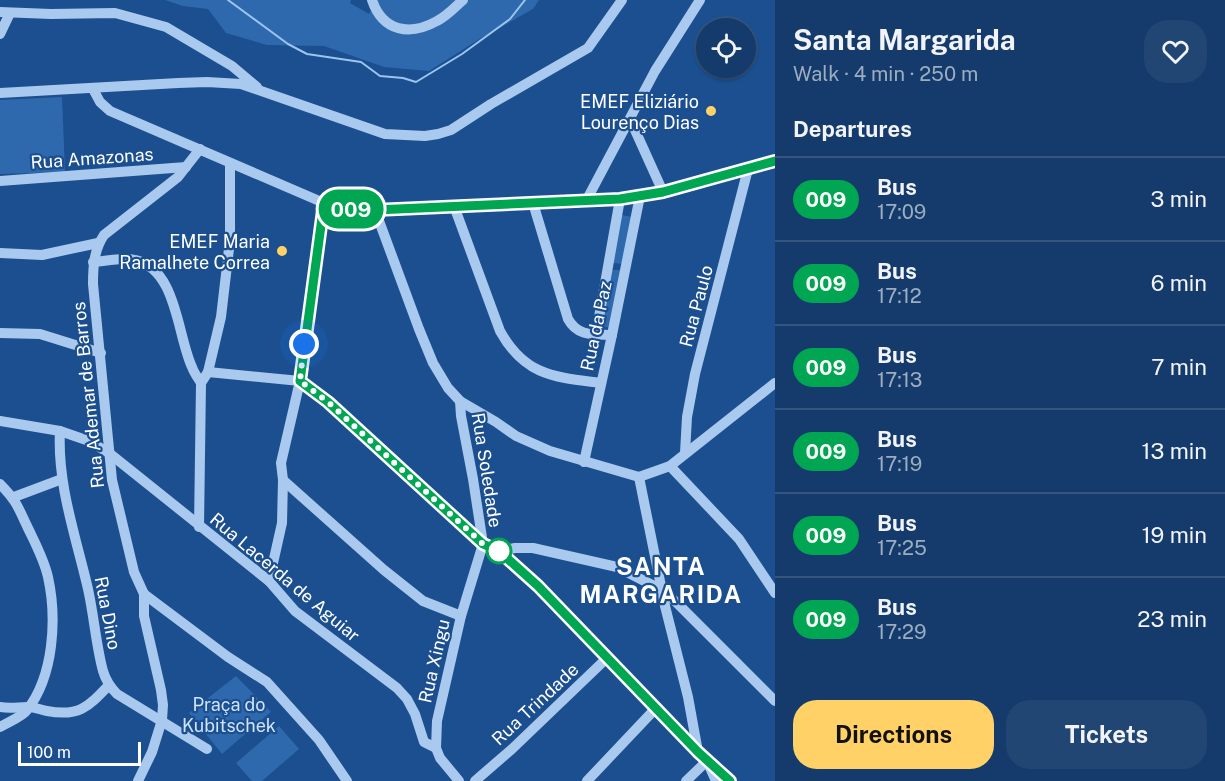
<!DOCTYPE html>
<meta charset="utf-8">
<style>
body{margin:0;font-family:"Public Sans",sans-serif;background:#214673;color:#f1f3f6;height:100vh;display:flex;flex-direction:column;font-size:22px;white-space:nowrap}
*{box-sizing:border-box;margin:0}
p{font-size:20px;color:#9dadc1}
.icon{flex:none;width:33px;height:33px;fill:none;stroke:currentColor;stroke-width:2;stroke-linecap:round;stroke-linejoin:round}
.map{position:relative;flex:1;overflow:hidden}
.details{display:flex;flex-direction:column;background:#143b6b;width:450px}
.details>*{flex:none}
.badge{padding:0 12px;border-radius:20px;font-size:21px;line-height:39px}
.tools{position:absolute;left:696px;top:18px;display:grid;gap:12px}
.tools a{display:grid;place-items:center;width:60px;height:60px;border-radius:50%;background:#143b6b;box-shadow:0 2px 4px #0004,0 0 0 2px #33557e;font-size:30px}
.scale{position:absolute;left:18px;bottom:15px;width:123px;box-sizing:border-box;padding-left:6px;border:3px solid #fff;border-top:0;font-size:16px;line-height:21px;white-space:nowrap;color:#fff;-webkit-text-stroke:4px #1b4f8f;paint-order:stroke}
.you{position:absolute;width:30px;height:30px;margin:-15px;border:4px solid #fff;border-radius:50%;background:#1a73e8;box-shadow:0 0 0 9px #1a73e833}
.map>.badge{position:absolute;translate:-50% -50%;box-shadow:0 0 0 3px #fff}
h2{padding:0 18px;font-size:22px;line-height:54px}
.round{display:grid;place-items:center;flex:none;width:63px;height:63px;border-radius:24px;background:#214673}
.summary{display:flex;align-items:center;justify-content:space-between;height:102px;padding:0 18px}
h1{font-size:28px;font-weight:700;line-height:45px}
.primary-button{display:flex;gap:12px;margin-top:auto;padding:12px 18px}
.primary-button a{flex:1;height:69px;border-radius:24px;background:#ffd166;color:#111;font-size:24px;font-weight:700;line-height:69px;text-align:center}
.primary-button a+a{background:#214673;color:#f1f3f6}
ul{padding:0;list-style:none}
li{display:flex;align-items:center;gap:18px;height:84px;padding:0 18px;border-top:2px solid #33557e}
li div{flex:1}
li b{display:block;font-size:22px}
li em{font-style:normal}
li .badge{min-width:66px;font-weight:700;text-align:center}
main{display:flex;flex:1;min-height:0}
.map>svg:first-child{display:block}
.green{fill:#2e69ad}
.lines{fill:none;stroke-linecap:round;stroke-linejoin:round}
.stream{stroke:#9cc4f0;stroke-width:2}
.minor{stroke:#a9c9ee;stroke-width:10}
.line-casing{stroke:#fff;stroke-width:14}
.line{stroke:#00a651;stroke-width:9}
.walk{stroke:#fff;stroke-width:6;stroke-dasharray:0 10.8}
.poi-dot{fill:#ffd166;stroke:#1b4f8f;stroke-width:2}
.stop-dot{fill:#fff;stroke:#00a651;stroke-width:3}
.labels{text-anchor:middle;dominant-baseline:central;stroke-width:4.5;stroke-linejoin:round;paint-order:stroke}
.poi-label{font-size:18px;fill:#fff;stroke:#1b4f8f;text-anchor:end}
.street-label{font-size:18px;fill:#fff;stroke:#1b4f8f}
.park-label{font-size:18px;fill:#cfe3fa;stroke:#1b4f8f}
.district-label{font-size:24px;font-weight:bold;letter-spacing:1.5px;fill:#fff;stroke:#1b4f8f}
</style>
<main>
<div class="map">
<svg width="775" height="781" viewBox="0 0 775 781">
<rect width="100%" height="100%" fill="#1b4f8f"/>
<!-- green -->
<g class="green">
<polygon points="165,0 351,0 350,3 369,14 376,0 539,0 533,9 478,40 429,71 384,67 324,46 267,45 226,33 208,9 183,6"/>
<polygon points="62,97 65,172 0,174 0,100"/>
<polygon points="621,215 633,217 623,264 613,263"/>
<polygon points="611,270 619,270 622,272 611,328 601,326"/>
<polygon points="236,676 271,712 222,754 189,713"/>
<polygon points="279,726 299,749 262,781 252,781 236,763"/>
</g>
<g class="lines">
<!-- stream -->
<polyline class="stream" points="228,0 288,44 307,54 361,62 380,76 403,78 416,82 462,54 510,19 525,0"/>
<!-- minor -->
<g class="minor">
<path d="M 372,0 C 383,32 410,36 437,21 C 447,16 455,7 463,0"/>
<polyline points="0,12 51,14 115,13 166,27 232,66 257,87"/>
<polyline points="0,34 10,13"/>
<polyline points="93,89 100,102 110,111 324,203 361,210 620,199 663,192 775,161"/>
<polyline points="0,93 178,83 207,82 241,84 385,134 425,136 438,134 451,130 491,104 588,48 622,0"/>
<polyline points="630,119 663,192"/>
<polyline points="0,181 186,167"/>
<polyline points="586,201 655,71 700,0"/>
<path d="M 533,203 L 568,319 C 578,337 594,334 612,335"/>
<path d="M 454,206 L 500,331 C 525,376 554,377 601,383"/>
<polyline points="375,210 419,329 433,363 448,388 460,401 496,422 516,436 550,451 639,477 670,466 775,383"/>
<polyline points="0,253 42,255 98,243"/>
<path d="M 93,262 C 106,261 123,257 135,260 C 177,269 177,335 192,367 C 194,373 198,378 201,383"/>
<polyline points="0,333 40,334 101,353"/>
<polyline points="596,334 620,199"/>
<polyline points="208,372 300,381"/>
<polyline points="300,381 328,402 483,544 499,551 538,586 698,752 730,781"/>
<polyline points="0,421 60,431 89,441 109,453 269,581 295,611 397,688 407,699 415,714 424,742 436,748"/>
<path d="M 60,431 C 57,484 76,537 88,589 C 94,616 96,645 103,671 C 106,681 110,687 117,694 L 207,749"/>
<polyline points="685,453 687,417 695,374 748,169"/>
<polyline points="584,462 612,335 640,196"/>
<polyline points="670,466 739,539 775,593"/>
<polyline points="639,477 665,606 688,697 698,752"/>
<polyline points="283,480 384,570 423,601 461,616"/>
<path d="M 0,484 C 16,500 18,507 27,526 C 35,543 44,559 48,577 C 57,618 54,676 27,710 C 22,717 8,722 0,727"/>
<polyline points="14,497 62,479"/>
<polyline points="199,527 201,383 208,372 221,317 230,240 230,163"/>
<polyline points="499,551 515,548 533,548 617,567 662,590 677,603 775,701"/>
<polyline points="269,581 282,523 283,480 281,463 300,381 324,203"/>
<polyline points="144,594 228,657 267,682 319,740 347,781"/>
<path d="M 0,707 C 10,709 18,707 28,707 C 35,707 41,710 47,711 C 79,717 88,707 109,685"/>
<path d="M 138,781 L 152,752 L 162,720 L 163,705 L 161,690 L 144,616 L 144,594 L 134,572 L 112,480 L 93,284 C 93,266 94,250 104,235 L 178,177 L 200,149"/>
<polyline points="459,781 440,758 436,748 437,721 461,616 483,544 473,479 461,416 460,401"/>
<polyline points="475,781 512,749 608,657"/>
<polyline points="587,781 657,707"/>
<polyline points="686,781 707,761 716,781"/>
</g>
</g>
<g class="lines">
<defs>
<polyline id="line" points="730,781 698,752 538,586 499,551 483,544 328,402 300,381 324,203 345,208 375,210 620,199 663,192 775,161"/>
</defs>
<!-- line casing -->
<use href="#line" class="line-casing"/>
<!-- line -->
<use href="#line" class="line"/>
<!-- walk -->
<polyline class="walk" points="304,344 300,381 328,402 483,544 499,551"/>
</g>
<!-- markers -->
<g class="poi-dot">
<circle cx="711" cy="111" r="6"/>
<circle cx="282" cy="251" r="6"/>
</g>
<circle class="stop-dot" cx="499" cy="551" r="12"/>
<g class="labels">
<!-- poi labels -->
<g class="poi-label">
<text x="699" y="101">EMEF Eliziário<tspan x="699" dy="21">Lourenço Dias</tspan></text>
<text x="270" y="241">EMEF Maria<tspan x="270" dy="21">Ramalhete Correa</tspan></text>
</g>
<!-- street labels -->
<g class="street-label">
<text transform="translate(92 158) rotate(-4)">Rua Amazonas</text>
<text transform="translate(696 306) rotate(-75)">Rua Paulo</text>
<text transform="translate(596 326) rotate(-78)">Rua da Paz</text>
<text transform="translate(88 395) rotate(-96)">Rua Ademar de Barros</text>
<text transform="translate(487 470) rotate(81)">Rua Soledade</text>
<text transform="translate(285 577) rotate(40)">Rua Lacerda de Aguiar</text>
<text transform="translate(108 613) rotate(79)">Rua Dino</text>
<text transform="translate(434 661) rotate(-77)">Rua Xingu</text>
<text transform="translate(535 704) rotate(-43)">Rua Trindade</text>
</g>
<!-- park labels -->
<g class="park-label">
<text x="229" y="704">Praça do<tspan x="229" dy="21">Kubitschek</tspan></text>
</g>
<!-- district labels -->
<g class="district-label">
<text x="661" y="566">SANTA<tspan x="661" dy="28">MARGARIDA</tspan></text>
</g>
</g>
</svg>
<div class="tools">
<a><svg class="icon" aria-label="locate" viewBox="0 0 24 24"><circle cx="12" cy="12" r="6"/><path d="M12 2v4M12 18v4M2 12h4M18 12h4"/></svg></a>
</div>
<div class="scale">100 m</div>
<div class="you" style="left:304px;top:344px"></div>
<b class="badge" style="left:351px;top:209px;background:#00a651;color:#fff">009</b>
</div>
<section class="details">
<div class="summary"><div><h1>Santa Margarida</h1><p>Walk · 4 min · 250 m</p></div><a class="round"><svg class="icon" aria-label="heart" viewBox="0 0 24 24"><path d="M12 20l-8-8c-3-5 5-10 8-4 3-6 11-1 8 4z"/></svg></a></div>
<h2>Departures</h2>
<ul>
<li><span class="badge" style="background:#00a651;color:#fff">009</span><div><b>Bus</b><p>17:09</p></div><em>3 min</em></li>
<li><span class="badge" style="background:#00a651;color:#fff">009</span><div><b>Bus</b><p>17:12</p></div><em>6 min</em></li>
<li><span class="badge" style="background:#00a651;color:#fff">009</span><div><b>Bus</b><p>17:13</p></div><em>7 min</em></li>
<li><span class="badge" style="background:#00a651;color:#fff">009</span><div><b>Bus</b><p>17:19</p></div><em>13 min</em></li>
<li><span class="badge" style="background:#00a651;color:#fff">009</span><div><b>Bus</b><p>17:25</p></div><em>19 min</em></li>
<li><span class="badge" style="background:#00a651;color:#fff">009</span><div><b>Bus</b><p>17:29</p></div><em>23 min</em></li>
</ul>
<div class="primary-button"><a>Directions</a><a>Tickets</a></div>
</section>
</main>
